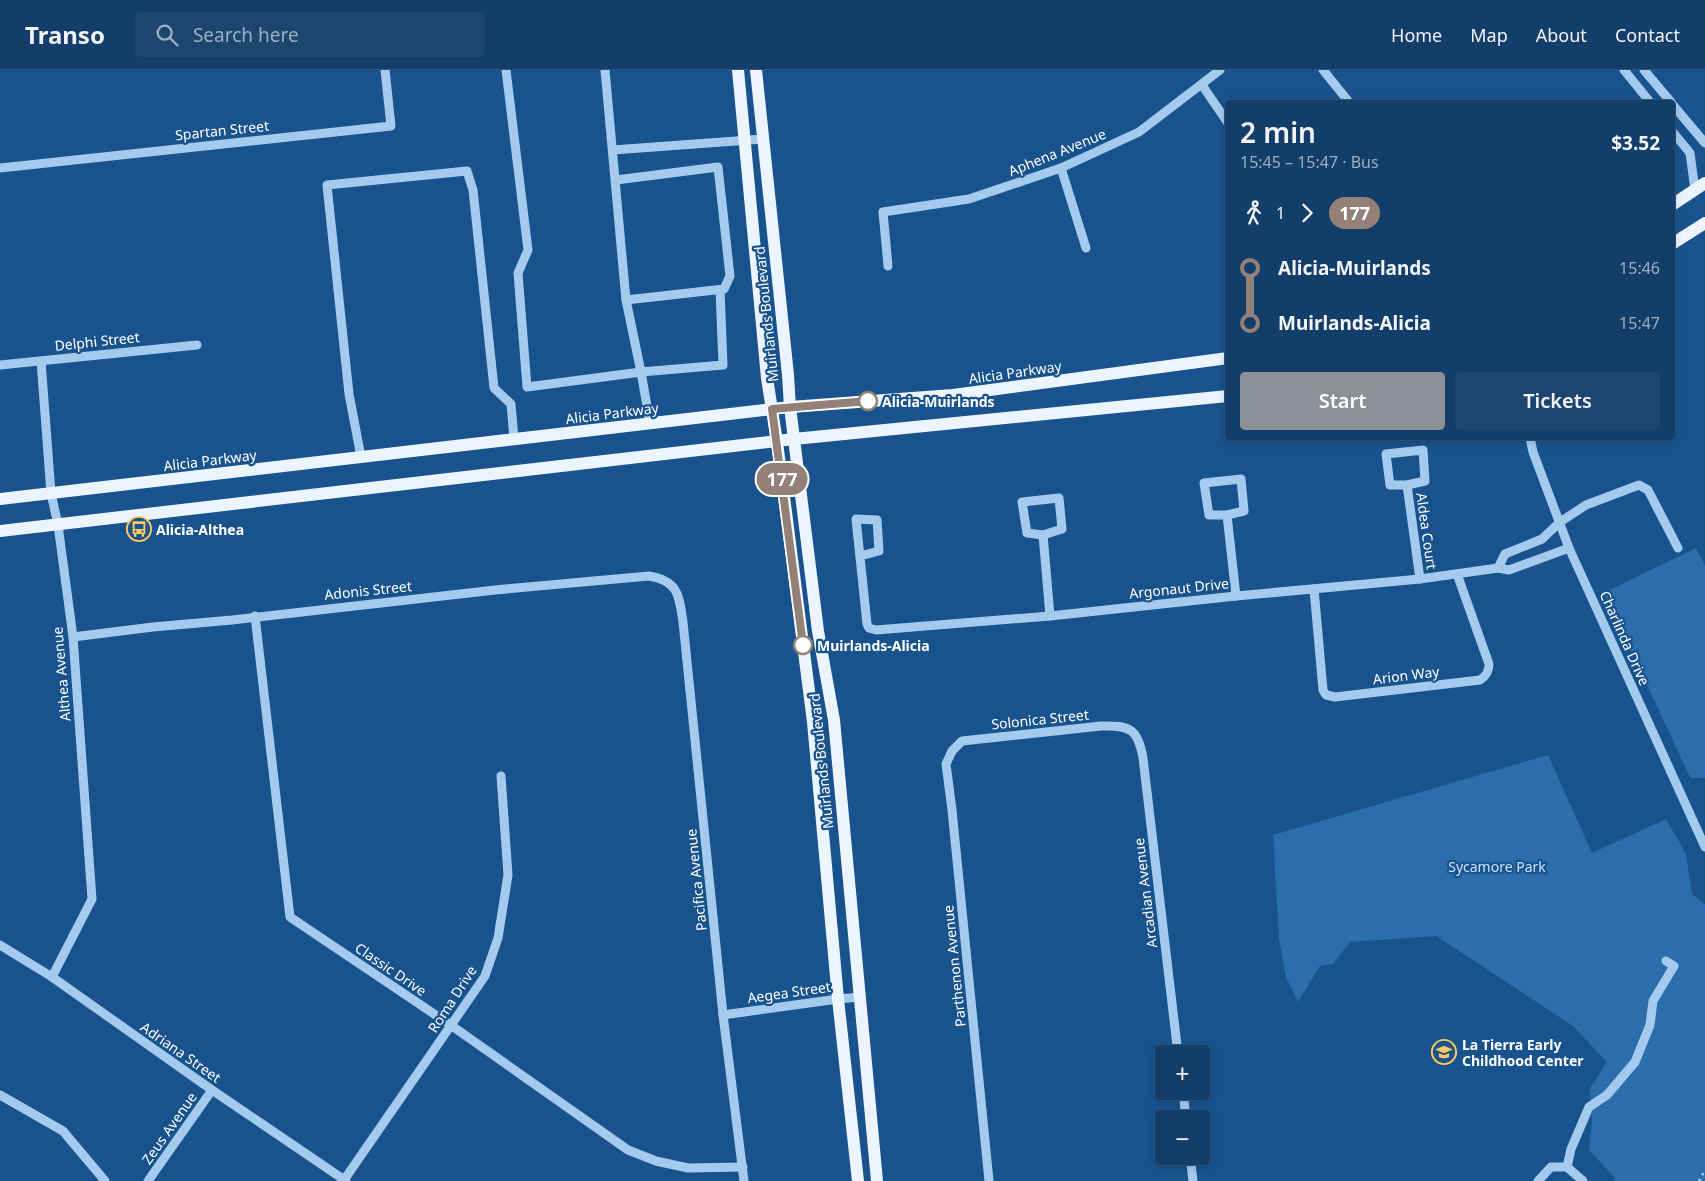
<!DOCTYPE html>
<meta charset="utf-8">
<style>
body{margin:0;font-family:"Noto Sans",sans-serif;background:#1c4570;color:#f1f3f6;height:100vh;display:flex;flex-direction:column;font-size:19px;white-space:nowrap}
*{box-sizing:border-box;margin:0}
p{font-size:16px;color:#9daec1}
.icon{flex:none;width:28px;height:28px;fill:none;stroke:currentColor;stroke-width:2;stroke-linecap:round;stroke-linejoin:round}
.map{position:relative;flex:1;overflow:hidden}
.side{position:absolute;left:1225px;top:30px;width:450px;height:340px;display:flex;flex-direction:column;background:#133e6a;border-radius:5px;box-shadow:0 2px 8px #0003,0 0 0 1px #32577e}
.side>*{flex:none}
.badge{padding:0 10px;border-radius:16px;font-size:18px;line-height:32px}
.fabs{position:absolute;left:1155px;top:975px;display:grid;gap:10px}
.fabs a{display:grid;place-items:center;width:55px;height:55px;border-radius:5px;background:#133e6a;box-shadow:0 2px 8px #0003,0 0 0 1px #32577e;font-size:25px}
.map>.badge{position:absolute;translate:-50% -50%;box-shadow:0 0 0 2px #fff}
.legs{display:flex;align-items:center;gap:8px;height:55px;padding:0 15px;font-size:16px}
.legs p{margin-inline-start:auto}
.summary{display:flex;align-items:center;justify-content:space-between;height:85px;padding:0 15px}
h1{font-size:28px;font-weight:600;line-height:38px}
.primary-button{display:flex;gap:10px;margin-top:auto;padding:10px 15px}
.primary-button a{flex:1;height:58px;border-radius:5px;background:#8c9099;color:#fff;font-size:20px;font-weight:600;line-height:58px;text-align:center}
.primary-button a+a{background:#1c4570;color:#f1f3f6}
ul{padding:0 15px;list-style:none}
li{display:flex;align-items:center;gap:18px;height:55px;font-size:19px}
li i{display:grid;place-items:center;width:8px;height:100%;margin:0 6px;background:currentColor}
li i::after{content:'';width:12px;height:12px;margin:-6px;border:4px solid;border-radius:50%;background:#133e6a}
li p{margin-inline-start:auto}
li:first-child i{background:linear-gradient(#0000 50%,currentColor 0)}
li:last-child i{background:linear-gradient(currentColor 50%,#0000 0)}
header{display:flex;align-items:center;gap:30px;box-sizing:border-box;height:70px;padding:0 25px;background:#133e6a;border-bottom:1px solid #32577e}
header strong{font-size:24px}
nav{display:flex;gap:28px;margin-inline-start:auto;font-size:18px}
.search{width:350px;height:45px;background:#1c4570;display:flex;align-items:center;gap:12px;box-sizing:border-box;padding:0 18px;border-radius:5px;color:#9daec1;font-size:19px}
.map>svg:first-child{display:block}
.green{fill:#2b6eab}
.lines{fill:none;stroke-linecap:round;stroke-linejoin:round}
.path{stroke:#a4cbee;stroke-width:2.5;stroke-dasharray:2.5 4;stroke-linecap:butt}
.minor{stroke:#a4cbee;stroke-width:9}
.major{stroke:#ecf5ff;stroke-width:12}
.line-1-casing{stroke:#fff;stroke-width:11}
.line-1{stroke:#938177;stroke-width:8}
.stop-1-dot{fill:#fff;stroke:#938177;stroke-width:2.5}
.labels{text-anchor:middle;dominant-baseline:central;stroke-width:4.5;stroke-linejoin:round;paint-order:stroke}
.street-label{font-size:14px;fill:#fff;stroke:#19538d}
.stop-label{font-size:14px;font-weight:bold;fill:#fff;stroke:#19538d;text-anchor:start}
.poi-label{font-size:14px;font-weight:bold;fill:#fff;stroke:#19538d;text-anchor:start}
.park-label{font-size:14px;fill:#cbe3fa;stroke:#19538d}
</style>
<header>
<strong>Transo</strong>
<div class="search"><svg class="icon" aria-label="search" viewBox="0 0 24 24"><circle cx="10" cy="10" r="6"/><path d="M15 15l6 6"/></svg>Search here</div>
<nav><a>Home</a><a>Map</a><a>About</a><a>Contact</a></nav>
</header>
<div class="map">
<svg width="1705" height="1111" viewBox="0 0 1705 1111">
<rect width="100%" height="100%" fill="#19538d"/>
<!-- green -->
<g class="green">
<polygon points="1696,478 1705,496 1705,708 1692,708 1689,705 1604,523"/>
<polygon points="1548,685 1592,783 1666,749 1686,784 1692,824 1705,835 1705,1111 1613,1111 1615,1108 1589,1080 1592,1052 1590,1018 1607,992 1573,956 1436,866 1350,872 1333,894 1320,896 1298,932 1286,907 1279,869 1273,765"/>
</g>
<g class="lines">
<!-- path -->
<polyline class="path" points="1699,1111 1705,1100"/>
<!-- minor -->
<g class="minor">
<polyline points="506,0 528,180 518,203 527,317 641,302 650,353"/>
<polyline points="605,0 626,230 641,302 723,295 720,220"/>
<polyline points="1323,0 1349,32"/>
<polyline points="1624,0 1650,32"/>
<polyline points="1644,0 1671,32"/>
<polyline points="1202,15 1228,53"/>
<polyline points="1672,34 1705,73"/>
<polyline points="1672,61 1690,83 1695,120"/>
<polyline points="613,80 763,69"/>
<polyline points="0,98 391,56 385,0"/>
<polyline points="1061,98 1086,178"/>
<polyline points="616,110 718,97 730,206 724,219 626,230"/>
<polyline points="888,196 883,142 969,129 1061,98 1139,62 1220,0"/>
<polyline points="41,291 51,423 58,455 73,567 92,829 52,907"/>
<polyline points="0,295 197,275"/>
<polyline points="1530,368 1533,382 1569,478 1705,777"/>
<polygon points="1423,380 1425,411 1407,415 1390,415 1386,384"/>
<polyline points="361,387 349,324 327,115 467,101 473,120 494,318 511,334 514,369"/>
<polygon points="1241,409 1244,441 1227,445 1209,445 1204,413"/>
<polyline points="1407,415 1420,509"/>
<polygon points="1059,428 1062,459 1043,465 1027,463 1022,432"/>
<polyline points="1227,445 1236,526"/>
<polyline points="1043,465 1050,546"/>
<polyline points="860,486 879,481 877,450 856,449 867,554 869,558 876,560 1050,546 1236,526 1420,509 1498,498 1509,500 1569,478"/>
<polyline points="1498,498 1505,484 1542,469 1560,452 1586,435 1639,415 1648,420 1678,478"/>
<path d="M 1314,519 L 1323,620 L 1326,625 L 1335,627 L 1480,610 C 1486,606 1489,602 1489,594 L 1457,504"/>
<polyline points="255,546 290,847 452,956 628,1080 656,1091 688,1098 743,1097"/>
<path d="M 73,567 L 153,557 L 232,550 L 495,520 L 649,506 C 679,511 679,526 683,552 L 723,945 L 744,1111"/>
<polyline points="0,875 52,907 212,1020 346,1111"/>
<polyline points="723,945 838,929 860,927"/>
<polyline points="1183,1021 1186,1049"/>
<polyline points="0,1025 63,1061 105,1111"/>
<polyline points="1190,1086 1193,1111"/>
<polyline points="1567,1097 1571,1079 1589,1037 1607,1025 1635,992 1650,955 1653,931 1674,896 1666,891"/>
<polyline points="344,1110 485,906 498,868 508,805 501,706"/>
<polyline points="148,1111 212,1020"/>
<path d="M 989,1111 L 952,740 L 946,694 L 952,681 L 962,671 L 1101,656 C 1130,655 1138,659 1143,688 L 1178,984"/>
<polyline points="1538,1111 1551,1097 1567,1097 1583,1111"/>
</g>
<!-- major -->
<g class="major">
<polyline points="738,0 767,308 777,372 813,652 838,929 858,1111"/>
<polyline points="756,0 788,305 790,337 818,561 834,650 877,1111"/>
<polyline points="1672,135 1705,113"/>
<polyline points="1672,174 1705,153"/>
<polyline points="0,429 790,337 953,325 1228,288"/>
<polyline points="0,461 794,369 1228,326"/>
</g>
</g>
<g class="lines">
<defs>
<polyline id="line-1" points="803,575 772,339 868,331"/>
</defs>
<!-- line-1 casing -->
<use href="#line-1" class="line-1-casing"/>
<!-- line-1 -->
<use href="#line-1" class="line-1"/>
</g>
<!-- icons -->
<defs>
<symbol id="bus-ring" viewBox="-11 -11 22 22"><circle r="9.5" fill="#19538d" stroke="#ffc762" stroke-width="1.5"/><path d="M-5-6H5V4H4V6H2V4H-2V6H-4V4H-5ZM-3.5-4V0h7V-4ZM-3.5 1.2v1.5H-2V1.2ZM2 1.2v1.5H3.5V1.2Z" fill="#ffc762"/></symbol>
<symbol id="school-ring" viewBox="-11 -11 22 22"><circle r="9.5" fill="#19538d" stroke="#ffc762" stroke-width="1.5"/><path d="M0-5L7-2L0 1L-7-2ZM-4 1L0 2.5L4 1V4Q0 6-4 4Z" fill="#ffc762"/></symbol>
</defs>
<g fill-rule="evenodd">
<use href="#bus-ring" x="125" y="445" width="28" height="28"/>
<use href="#school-ring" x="1430" y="968" width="28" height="28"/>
</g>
<!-- markers -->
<g class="stop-1-dot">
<circle cx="868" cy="331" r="9"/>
<circle cx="803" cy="575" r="9"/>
</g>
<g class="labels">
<!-- street labels -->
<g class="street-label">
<text transform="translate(222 60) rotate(-6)">Spartan Street</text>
<text transform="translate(1057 82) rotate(-22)">Aphena Avenue</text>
<text transform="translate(766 244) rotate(-96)">Muirlands Boulevard</text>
<text transform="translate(97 271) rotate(-6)">Delphi Street</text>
<text transform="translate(1015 302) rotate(-8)">Alicia Parkway</text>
<text transform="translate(612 343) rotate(-7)">Alicia Parkway</text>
<text transform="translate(210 390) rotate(-7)">Alicia Parkway</text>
<text transform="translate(1427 461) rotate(82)">Aldea Court</text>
<text transform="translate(1179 518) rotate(-6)">Argonaut Drive</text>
<text transform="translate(368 520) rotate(-6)">Adonis Street</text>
<text transform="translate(1625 568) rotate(66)">Charlinda Drive</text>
<text transform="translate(61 604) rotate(-95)">Althea Avenue</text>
<text transform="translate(1406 605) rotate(-7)">Arion Way</text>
<text transform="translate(1040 649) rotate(-6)">Solonica Street</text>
<text transform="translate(821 691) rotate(-96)">Muirlands Boulevard</text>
<text transform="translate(696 810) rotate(-96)">Pacifica Avenue</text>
<text transform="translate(1145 823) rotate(-97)">Arcadian Avenue</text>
<text transform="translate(954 896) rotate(-96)">Parthenon Avenue</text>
<text transform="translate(391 899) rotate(34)">Classic Drive</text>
<text transform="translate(789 922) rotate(-8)">Aegea Street</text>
<text transform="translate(452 929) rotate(-57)">Roma Drive</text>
<text transform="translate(181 982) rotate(35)">Adriana Street</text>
<text transform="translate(169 1058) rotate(-55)">Zeus Avenue</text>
</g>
<!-- stop labels -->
<g class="stop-label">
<text x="882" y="331">Alicia-Muirlands</text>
<text x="817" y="575">Muirlands-Alicia</text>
</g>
<!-- poi labels -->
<g class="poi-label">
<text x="156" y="459">Alicia-Althea</text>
<text x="1462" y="974">La Tierra Early<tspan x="1462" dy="16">Childhood Center</tspan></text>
</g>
<!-- park labels -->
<g class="park-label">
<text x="1497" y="796">Sycamore Park</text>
</g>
</g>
</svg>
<div class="fabs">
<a>+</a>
<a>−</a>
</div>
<b class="badge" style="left:782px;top:409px;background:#938177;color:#fff">177</b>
<section class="side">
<div class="summary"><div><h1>2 min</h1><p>15:45 – 15:47 · Bus</p></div><b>$3.52</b></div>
<div class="legs"><svg class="icon" aria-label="walk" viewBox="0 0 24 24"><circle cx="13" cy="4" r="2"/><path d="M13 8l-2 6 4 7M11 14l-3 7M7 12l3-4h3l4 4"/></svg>1<svg class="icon" aria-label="forward" viewBox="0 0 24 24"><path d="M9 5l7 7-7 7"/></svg><b class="badge" style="background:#938177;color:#fff">177</b></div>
<ul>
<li><i style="color:#938177"></i><b>Alicia-Muirlands</b><p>15:46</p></li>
<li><i style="color:#938177"></i><b>Muirlands-Alicia</b><p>15:47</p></li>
</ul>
<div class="primary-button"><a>Start</a><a>Tickets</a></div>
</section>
</div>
